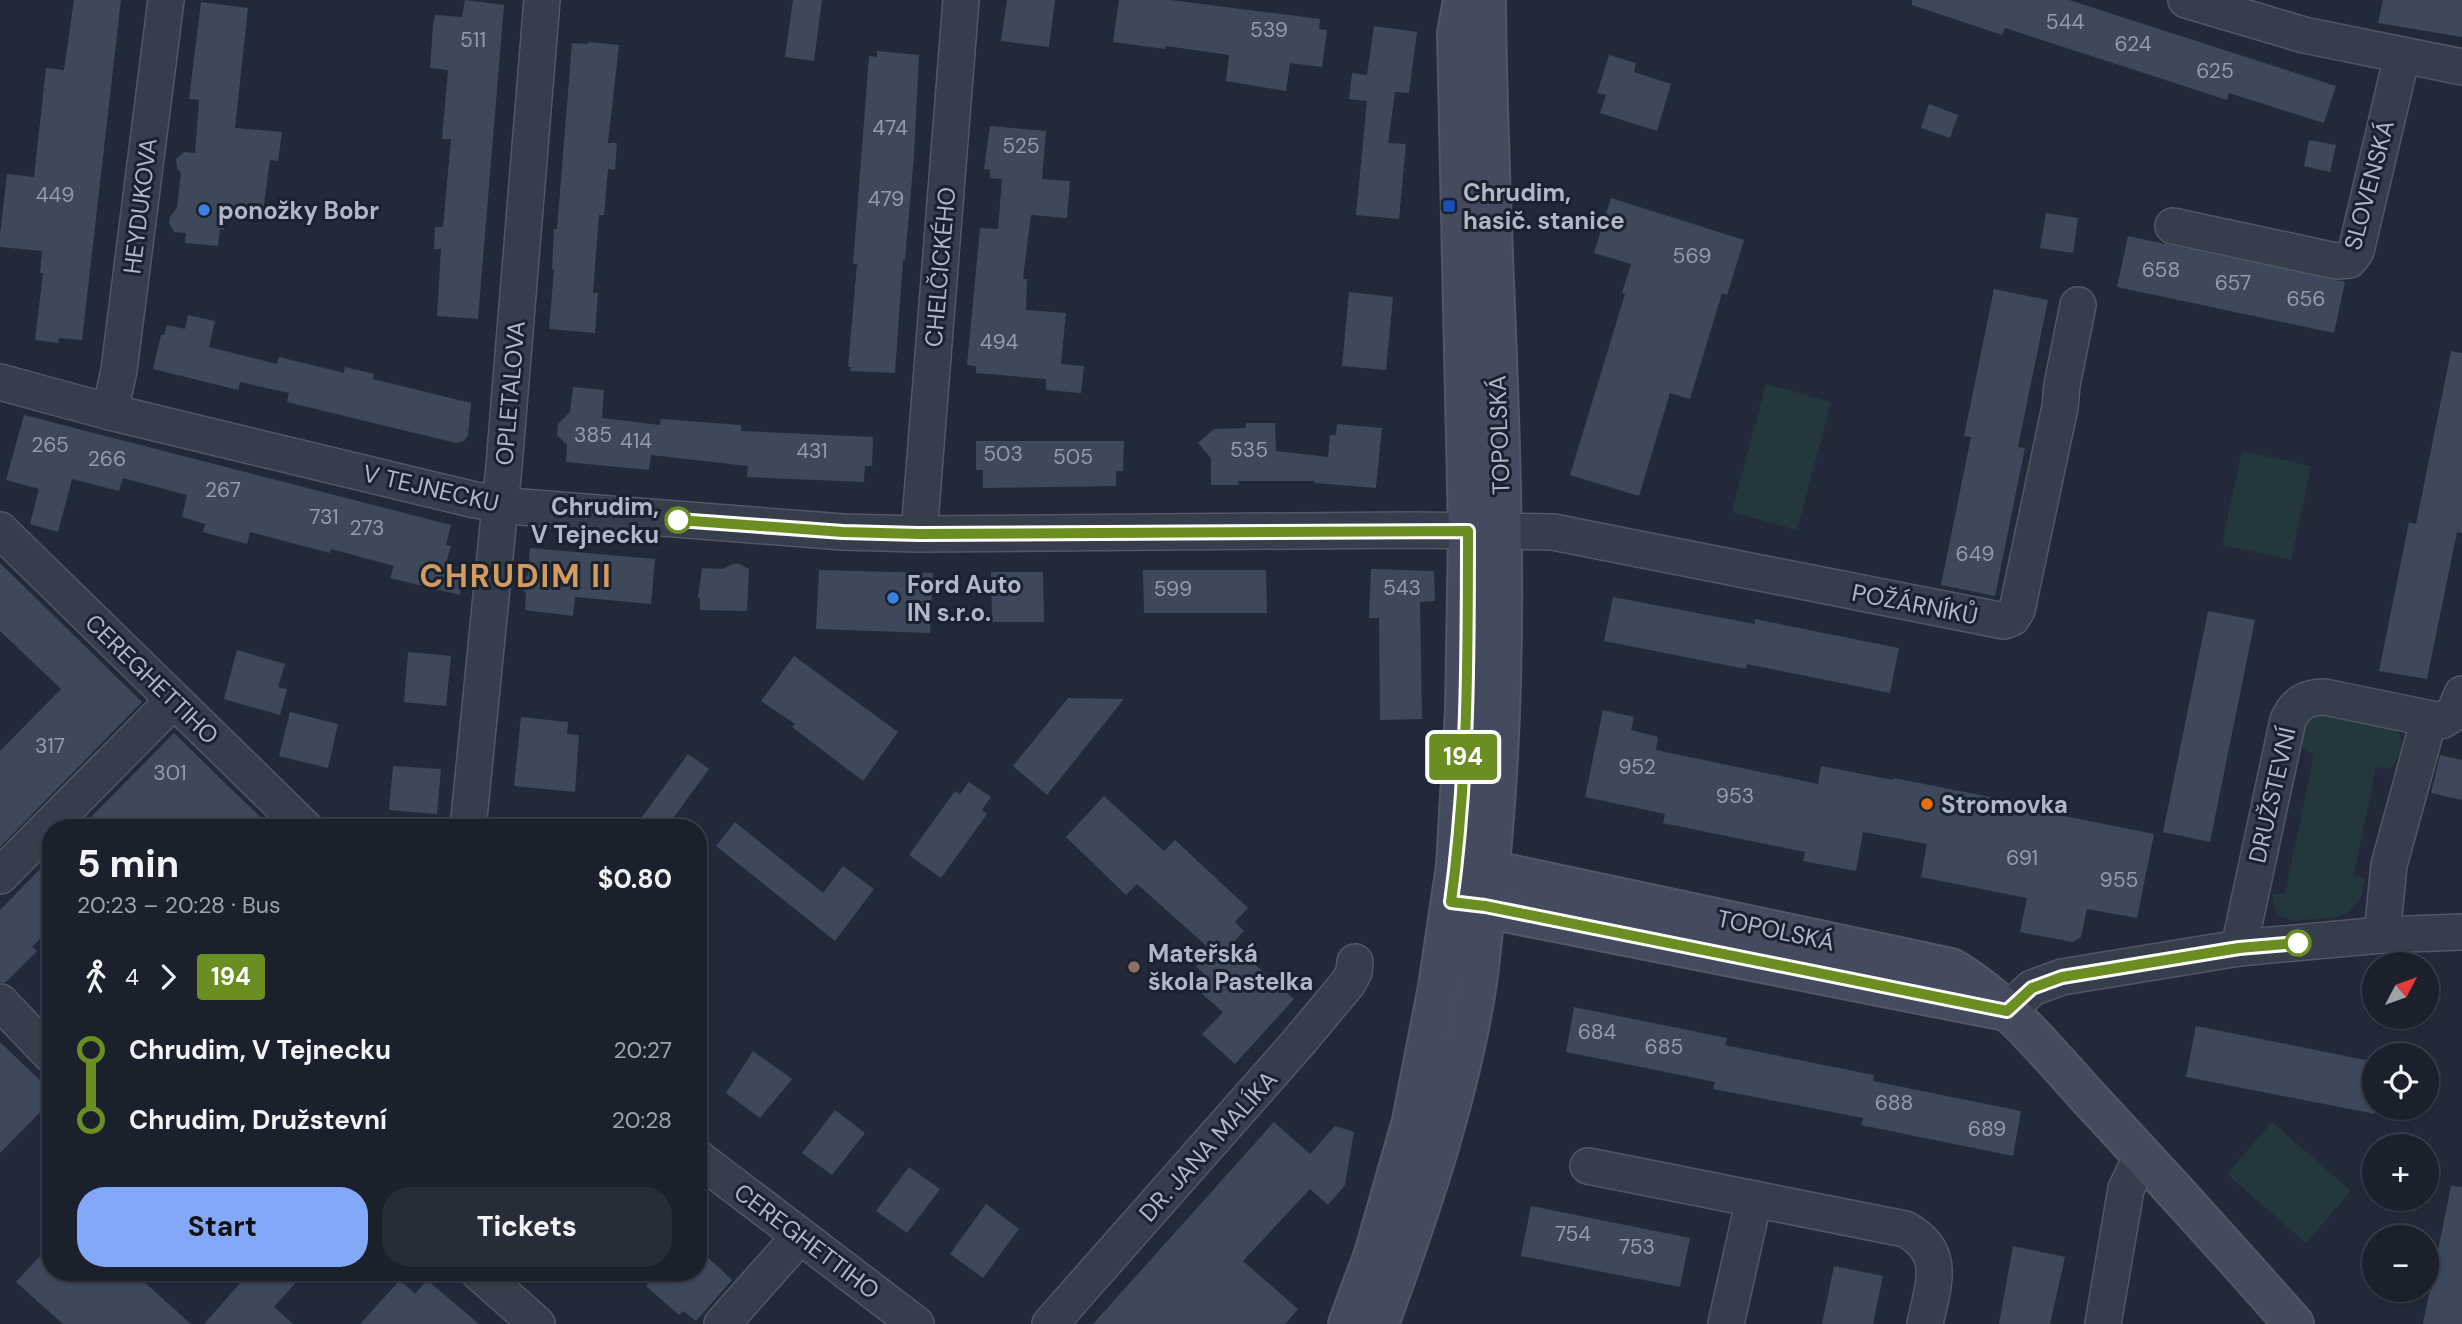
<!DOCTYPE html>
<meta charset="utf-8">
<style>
body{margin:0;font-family:"DM Sans",sans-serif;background:#272d38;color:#f1f3f6;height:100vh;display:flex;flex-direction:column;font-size:26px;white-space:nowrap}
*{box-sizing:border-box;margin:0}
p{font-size:23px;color:#9fa3a9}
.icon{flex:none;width:38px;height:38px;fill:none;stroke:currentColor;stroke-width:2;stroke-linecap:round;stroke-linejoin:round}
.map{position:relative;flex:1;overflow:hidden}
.details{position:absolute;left:42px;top:819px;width:665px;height:462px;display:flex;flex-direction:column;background:#1a202c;border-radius:28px;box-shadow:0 2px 5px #0004,0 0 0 2px #383e48}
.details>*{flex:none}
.badge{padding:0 14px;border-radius:5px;font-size:24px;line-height:46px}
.needle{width:46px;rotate:49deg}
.controls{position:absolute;left:2362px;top:952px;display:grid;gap:14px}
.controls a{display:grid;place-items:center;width:77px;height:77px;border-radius:50%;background:#1a202c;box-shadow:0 2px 5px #0004,0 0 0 2px #383e48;font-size:35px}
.map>.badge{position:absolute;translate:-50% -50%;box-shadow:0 0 0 4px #fff}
.legs{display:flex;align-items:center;gap:10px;height:77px;padding:0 35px;font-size:23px}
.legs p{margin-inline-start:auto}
.overview{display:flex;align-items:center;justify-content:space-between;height:119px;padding:0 35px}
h1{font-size:38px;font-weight:700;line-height:52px}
.primary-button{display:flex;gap:14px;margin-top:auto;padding:14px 35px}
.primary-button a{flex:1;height:80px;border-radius:28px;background:#84a8f8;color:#111;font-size:28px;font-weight:700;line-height:80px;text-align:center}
.primary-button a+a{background:#272d38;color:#f1f3f6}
ul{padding:0 35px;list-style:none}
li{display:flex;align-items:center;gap:24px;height:70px;font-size:26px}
li i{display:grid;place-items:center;width:10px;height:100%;margin:0 9px;background:currentColor}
li i::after{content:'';width:18px;height:18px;margin:-9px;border:5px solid;border-radius:50%;background:#1a202c}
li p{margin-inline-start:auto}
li:first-child i{background:linear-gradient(#0000 50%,currentColor 0)}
li:last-child i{background:linear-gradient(currentColor 50%,#0000 0)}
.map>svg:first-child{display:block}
.green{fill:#24373c}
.building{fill:#3e485b}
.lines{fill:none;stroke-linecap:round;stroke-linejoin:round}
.street-casing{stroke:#515765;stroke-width:38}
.secondary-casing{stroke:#515765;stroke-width:42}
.street{stroke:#363d4b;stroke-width:35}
.secondary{stroke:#444b5e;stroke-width:38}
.line-1-casing{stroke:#fff;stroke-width:16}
.line-1{stroke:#6b8e23;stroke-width:10}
.transit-dot{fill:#1a4fb4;stroke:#1b222f;stroke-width:2.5}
.shop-dot{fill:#3f7fe0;stroke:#1b222f;stroke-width:2.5}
.stop-1-dot{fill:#fff;stroke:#6b8e23;stroke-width:3.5}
.food-dot{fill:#e8710a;stroke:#1b222f;stroke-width:2.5}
.education-dot{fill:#8d6e63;stroke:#1b222f;stroke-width:2.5}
.labels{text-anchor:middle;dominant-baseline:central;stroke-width:6;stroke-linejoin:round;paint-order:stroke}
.number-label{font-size:21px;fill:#949bac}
.street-label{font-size:24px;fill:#b1b7c7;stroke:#1b222f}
.poi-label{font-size:24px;font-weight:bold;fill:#b1b7c7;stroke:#1b222f;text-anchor:start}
.stop-label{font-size:24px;font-weight:bold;fill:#b1b7c7;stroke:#1b222f;text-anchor:end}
.district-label{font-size:32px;font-weight:bold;letter-spacing:2px;fill:#d49b5e;stroke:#1b222f}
</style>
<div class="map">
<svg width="2462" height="1324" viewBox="0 0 2462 1324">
<rect width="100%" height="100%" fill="#222a3a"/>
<!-- green -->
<g class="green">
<polygon points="1766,384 1831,402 1797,530 1732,512"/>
<polygon points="2242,451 2311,466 2291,560 2222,545"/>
<path d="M 2317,711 C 2336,715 2372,718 2388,725 C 2409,734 2403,757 2389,769 L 2376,767 L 2354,875 L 2365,878 L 2361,898 L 2349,912 L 2337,917 L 2292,921 L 2277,914 L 2274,907 L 2272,894 L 2285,894 L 2314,755 L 2298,746 L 2297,728 Z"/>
<polygon points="2272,1122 2351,1191 2306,1243 2227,1174"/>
</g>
<!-- building -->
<g class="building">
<polygon points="74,0 121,0 82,340 59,338 58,343 35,340 43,273 40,273 42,251 0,247 0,235 7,174 34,177 46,68 64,70"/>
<polygon points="465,0 504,5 478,319 437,316 441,249 434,249 435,227 443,227 451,139 442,139 448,70 430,68 433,25 435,15 462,17"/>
<polygon points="793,0 822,0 814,61 785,57"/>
<polygon points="1007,0 1055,0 1049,47 1001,41"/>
<polygon points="1119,0 1171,0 1320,19 1319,29 1327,30 1322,67 1290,63 1286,91 1226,81 1229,55 1166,46 1165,49 1113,42"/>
<polygon points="1912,0 2069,0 2336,86 2324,123 2229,93 2227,100 2005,28 2002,35 1912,5"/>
<polygon points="2383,0 2462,0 2462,37 2378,23"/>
<polygon points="201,2 248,8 235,128 282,132 278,161 270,160 263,211 227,207 224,230 220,229 218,246 185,243 186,233 174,232 169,223 170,217 177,208 181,173 177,168 176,159 184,152 195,153 199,100 189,99"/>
<polygon points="1374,26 1417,32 1409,93 1395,92 1388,143 1406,144 1399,219 1356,215 1367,101 1349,99 1352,73 1367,75"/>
<polygon points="588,42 619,45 608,143 617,143 615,170 608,169 604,215 599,215 593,293 598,293 595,333 549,329 554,270 552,270 554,229 557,229 572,43 588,44"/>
<polygon points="877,51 919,55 914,156 905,260 903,260 895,373 850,371 851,367 848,367 857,264 853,264 869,56 877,57"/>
<polygon points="1609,55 1636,63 1634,72 1671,84 1657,131 1600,113 1606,95 1597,93"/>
<polygon points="1929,104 1958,115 1950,138 1921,128"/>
<polygon points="990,126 1046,131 1042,179 1070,181 1067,218 1031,215 1023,279 1027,279 1026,310 1066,313 1061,364 1084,366 1081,393 1046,390 1046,379 976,373 976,366 967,365 980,228 998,229 1002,179 990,178 990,170 984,169"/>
<polygon points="2309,140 2336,145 2330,172 2304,166"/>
<polygon points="1611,198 1744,240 1727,295 1722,293 1690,399 1670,393 1639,496 1570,475 1625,294 1622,293 1631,264 1594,253"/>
<polygon points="2046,213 2078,218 2073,253 2040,248"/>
<polygon points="2128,236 2345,282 2334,333 2117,287"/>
<polygon points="1994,289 2048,300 2018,447 2025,448 1995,596 1941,585 1971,437 1964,436"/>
<polygon points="1349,292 1393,297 1386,370 1342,366"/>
<polygon points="188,315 215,321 209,347 277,364 279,357 344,373 345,367 374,374 373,379 471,403 468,435 464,441 456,443 287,402 289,393 240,382 238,390 153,369 161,335 164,335 167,325 185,329"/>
<polygon points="2451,351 2462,353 2462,533 2457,532 2427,679 2379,671 2409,522 2416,524"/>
<polygon points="573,387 604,390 602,418 660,425 661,419 741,425 741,431 873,437 872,466 865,466 864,482 747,477 748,466 651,455 649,470 566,462 567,445 557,435 558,424 570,412"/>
<polygon points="24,415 451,525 446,545 451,546 445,567 462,572 460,595 390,578 394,566 331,549 330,553 250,532 247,544 203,532 205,524 182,517 187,495 123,478 119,491 72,479 58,532 30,524 39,489 6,480"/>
<polygon points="1246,423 1275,423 1276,451 1328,457 1330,435 1336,435 1337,424 1382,428 1376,488 1315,483 1315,481 1238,481 1239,485 1211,485 1211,458 1198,443 1214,429 1246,428"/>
<polygon points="976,441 1124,441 1123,471 1116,471 1116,486 983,488 983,470 976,470"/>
<polygon points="530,548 655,559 651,604 575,597 573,616 525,610 526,593 515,582 528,575"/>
<polygon points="0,563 142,702 0,847 0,751 61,689 0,631"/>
<polygon points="733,564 740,564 749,569 747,611 700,610 700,598 698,598 702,568 722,569"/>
<polygon points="1371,569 1434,571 1435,601 1420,602 1422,719 1380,720 1379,618 1369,618"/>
<polygon points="819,570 933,573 930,633 816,629"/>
<polygon points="1143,570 1266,570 1267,613 1144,613"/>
<polygon points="991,572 1043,572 1044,622 992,622"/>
<polygon points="1613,597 1755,624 1755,619 1899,648 1890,693 1747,664 1746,669 1604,641"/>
<polygon points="2208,611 2255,620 2210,842 2163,832"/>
<polygon points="237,650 285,664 278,687 287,689 280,715 224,699"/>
<polygon points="408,652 451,656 446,706 404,702"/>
<polygon points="794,656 898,732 863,781 792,727 795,724 761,701"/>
<polygon points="1068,698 1124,699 1047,795 1013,766"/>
<polygon points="1603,710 1634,717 1631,730 1658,737 1656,750 1818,784 1821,766 1893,780 1894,778 2000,799 2001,797 2046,805 2044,812 2154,834 2137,918 2087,909 2081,937 2072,942 2020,932 2027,898 1921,877 1927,844 1863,832 1856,871 1803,861 1805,852 1663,823 1665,814 1585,797"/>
<polygon points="290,712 338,724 328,768 279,756"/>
<polygon points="521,717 568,722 567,734 579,735 575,792 514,786"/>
<polygon points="174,733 228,786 272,828 80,828"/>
<polygon points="688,754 709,769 666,828 634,828"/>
<polygon points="2440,755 2462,760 2462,800 2431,793"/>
<polygon points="393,766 441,769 437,814 389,810"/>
<polygon points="969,782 991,797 982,810 987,814 941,878 909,855 955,791 960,794"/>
<polygon points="1104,796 1164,851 1175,840 1248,908 1235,922 1244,931 1232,944 1294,999 1235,1064 1202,1034 1223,1012 1194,987 1205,975 1196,966 1211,950 1137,884 1126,895 1066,837"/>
<polygon points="735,822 823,893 843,866 874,889 835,941 716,846"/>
<polygon points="51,858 51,928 32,947 37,951 5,983 0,982 0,910"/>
<polygon points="1574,1007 1727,1038 1725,1045 1874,1075 1873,1081 2021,1111 2013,1156 1861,1125 1863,1118 1713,1089 1715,1082 1566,1052"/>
<polygon points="2196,1026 2375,1062 2375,1114 2186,1077"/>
<polygon points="0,1042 51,1091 51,1101 0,1153"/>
<polygon points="753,1051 792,1079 760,1118 726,1093"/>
<polygon points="835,1110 865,1133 832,1175 802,1153"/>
<polygon points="1274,1122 1310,1154 1335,1126 1354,1132 1345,1185 1328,1205 1310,1189 1243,1261 1298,1309 1285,1324 1093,1324"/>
<polygon points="909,1167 940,1189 907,1233 876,1211"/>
<polygon points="2451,1186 2462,1187 2462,1324 2423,1324"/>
<polygon points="986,1204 1019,1229 983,1278 950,1254"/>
<polygon points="1531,1206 1690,1238 1680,1287 1521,1256"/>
<polygon points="51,1244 51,1272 133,1272 191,1324 63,1324 16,1282"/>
<polygon points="2013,1246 2065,1257 2050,1324 1999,1324"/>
<polygon points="698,1248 732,1280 696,1321 683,1311 679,1315 646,1286 659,1272 698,1272"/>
<polygon points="1834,1266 1883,1276 1873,1324 1822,1324"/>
<polygon points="250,1272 305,1272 274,1307 293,1324 204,1324"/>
<polygon points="400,1280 415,1294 427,1280 479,1324 360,1324"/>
</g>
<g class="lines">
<defs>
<g id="street">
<polyline points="2186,0 2304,35 2462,67"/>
<polyline points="2173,226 2336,261 2349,260 2356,251 2402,56"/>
<polyline points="0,382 110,412 475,500 521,507 843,532 919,534 1410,530 1553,532 2004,621 2012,618 2017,610 2060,407 2062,385 2078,305"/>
<polyline points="110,412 119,370 166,0"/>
<polyline points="0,530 305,828"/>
<polyline points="919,534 961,0"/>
<polyline points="468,828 504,466 542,0"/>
<polyline points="0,876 174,700"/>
<polyline points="2382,935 2389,865 2429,719"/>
<path d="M 2239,948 L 2288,720 C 2296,703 2306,697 2325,697 L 2441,721 L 2454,713 L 2462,694"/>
<polyline points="0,1002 51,1055"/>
<polyline points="2007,1011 2032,988 2062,977 2239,948 2382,935 2462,932"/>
<polyline points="698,1158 916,1324"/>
<path d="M 1588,1166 L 1905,1229 C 1948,1252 1933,1285 1925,1324"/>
<polyline points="478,1272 537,1324"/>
<polyline points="722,1324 800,1236"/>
<polyline points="1050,1324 1298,1043 1348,983 1354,972 1355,962"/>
<polyline points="1726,1324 1754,1199"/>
<polyline points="2103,1324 2126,1189 2135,1170 2146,1159"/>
</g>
<g id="secondary">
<path d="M 1465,867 L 1490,870 L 1951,968 C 2005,999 2048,1053 2090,1099 C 2159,1173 2227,1248 2294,1324"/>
<polyline points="1459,903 2005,1011"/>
<polyline points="1348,1324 1374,1254 1412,1121 1438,987 1456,866 1465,710 1468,531 1457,34 1463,0"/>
<path d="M 1379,1324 C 1418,1217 1456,1107 1475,995 C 1480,966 1482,937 1485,908 C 1522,606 1488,302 1486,0"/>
</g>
</defs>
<!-- street casing -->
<use href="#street" class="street-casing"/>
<!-- secondary casing -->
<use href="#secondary" class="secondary-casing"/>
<!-- street -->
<use href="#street" class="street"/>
<!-- secondary -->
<use href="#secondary" class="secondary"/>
</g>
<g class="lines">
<defs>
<path id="line-1" d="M 678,520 L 843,532 L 919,534 L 1468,531 C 1468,655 1468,779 1451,902 L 1485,906 L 2007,1011 L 2032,988 L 2062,977 L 2239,948 L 2298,943"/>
</defs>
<!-- line-1 casing -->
<use href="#line-1" class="line-1-casing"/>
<!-- line-1 -->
<use href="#line-1" class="line-1"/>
</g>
<!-- markers -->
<rect class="transit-dot" x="1442" y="199" width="14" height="14" rx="3.5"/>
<g class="shop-dot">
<circle cx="204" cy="210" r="7"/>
<circle cx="893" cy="598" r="7"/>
</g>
<g class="stop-1-dot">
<circle cx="678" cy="520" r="12"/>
<circle cx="2298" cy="943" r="12"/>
</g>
<circle class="food-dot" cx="1927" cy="804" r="7"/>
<circle class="education-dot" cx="1134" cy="967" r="7"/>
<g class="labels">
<!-- number labels -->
<g class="number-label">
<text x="2065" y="22">544</text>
<text x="1269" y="30">539</text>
<text x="473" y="40">511</text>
<text x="2133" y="44">624</text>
<text x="2215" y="71">625</text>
<text x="890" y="128">474</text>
<text x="1021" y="146">525</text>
<text x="55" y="195">449</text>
<text x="886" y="199">479</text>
<text x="1692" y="256">569</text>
<text x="2161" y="270">658</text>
<text x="2233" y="283">657</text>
<text x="2306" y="299">656</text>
<text x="999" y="342">494</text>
<text x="593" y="435">385</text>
<text x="636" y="441">414</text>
<text x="50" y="445">265</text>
<text x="1249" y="450">535</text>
<text x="812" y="451">431</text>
<text x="1003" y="454">503</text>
<text x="1073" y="457">505</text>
<text x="107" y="459">266</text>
<text x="223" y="490">267</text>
<text x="324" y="517">731</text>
<text x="367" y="528">273</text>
<text x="1975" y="554">649</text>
<text x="1402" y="588">543</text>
<text x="1173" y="589">599</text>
<text x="50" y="746">317</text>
<text x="1637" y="767">952</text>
<text x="170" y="773">301</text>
<text x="1735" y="796">953</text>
<text x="2022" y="858">691</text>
<text x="2119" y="880">955</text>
<text x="1597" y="1032">684</text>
<text x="1664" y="1047">685</text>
<text x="1894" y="1103">688</text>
<text x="1987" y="1129">689</text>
<text x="1573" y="1234">754</text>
<text x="1637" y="1247">753</text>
</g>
<!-- street labels -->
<g class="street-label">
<text transform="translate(2369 185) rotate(-75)">SLOVENSKÁ</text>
<text transform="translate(140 206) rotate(-83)">HEYDUKOVA</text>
<text transform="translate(940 267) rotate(-85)">CHELČICKÉHO</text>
<text transform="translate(510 393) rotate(-85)">OPLETALOVA</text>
<text transform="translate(1499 435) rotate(-92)">TOPOLSKÁ</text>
<text transform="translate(431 488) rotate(13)">V TEJNECKU</text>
<text transform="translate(1915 604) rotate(11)">POŽÁRNÍKŮ</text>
<text transform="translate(152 679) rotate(44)">CEREGHETTIHO</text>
<text transform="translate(2272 795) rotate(-77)">DRUŽSTEVNÍ</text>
<text transform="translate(1776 930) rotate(12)">TOPOLSKÁ</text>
<text transform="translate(1208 1146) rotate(-48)">DR. JANA MALÍKA</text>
<text transform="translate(807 1241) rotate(37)">CEREGHETTIHO</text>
</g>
<!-- poi labels -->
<g class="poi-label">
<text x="1463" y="192">Chrudim,<tspan x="1463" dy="28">hasič. stanice</tspan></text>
<text x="218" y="210">ponožky Bobr</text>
<text x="907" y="584">Ford Auto<tspan x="907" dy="28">IN s.r.o.</tspan></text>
<text x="1941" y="804">Stromovka</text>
<text x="1148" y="953">Mateřská<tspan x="1148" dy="28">škola Pastelka</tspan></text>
</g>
<!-- stop labels -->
<g class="stop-label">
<text x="659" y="506">Chrudim,<tspan x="659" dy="28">V Tejnecku</tspan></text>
</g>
<!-- district labels -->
<g class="district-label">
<text x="516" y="576">CHRUDIM II</text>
</g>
</g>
</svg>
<div class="controls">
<a><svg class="needle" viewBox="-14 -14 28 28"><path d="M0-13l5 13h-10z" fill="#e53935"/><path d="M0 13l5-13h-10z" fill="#9fa3a9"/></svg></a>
<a><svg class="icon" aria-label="locate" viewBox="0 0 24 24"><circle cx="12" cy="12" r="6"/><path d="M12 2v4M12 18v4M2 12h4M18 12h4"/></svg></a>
<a>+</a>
<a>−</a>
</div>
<b class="badge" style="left:1463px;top:757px;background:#6b8e23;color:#fff">194</b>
<section class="details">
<div class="overview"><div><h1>5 min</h1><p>20:23 – 20:28 · Bus</p></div><b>$0.80</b></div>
<div class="legs"><svg class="icon" aria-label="walk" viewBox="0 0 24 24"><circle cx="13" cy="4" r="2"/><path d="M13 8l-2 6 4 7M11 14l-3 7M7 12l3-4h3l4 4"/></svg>4<svg class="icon" aria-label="forward" viewBox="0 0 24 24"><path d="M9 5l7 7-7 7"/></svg><b class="badge" style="background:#6b8e23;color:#fff">194</b></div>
<ul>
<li><i style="color:#6b8e23"></i><b>Chrudim, V Tejnecku</b><p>20:27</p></li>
<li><i style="color:#6b8e23"></i><b>Chrudim, Družstevní</b><p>20:28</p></li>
</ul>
<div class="primary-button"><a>Start</a><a>Tickets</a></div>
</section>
</div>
